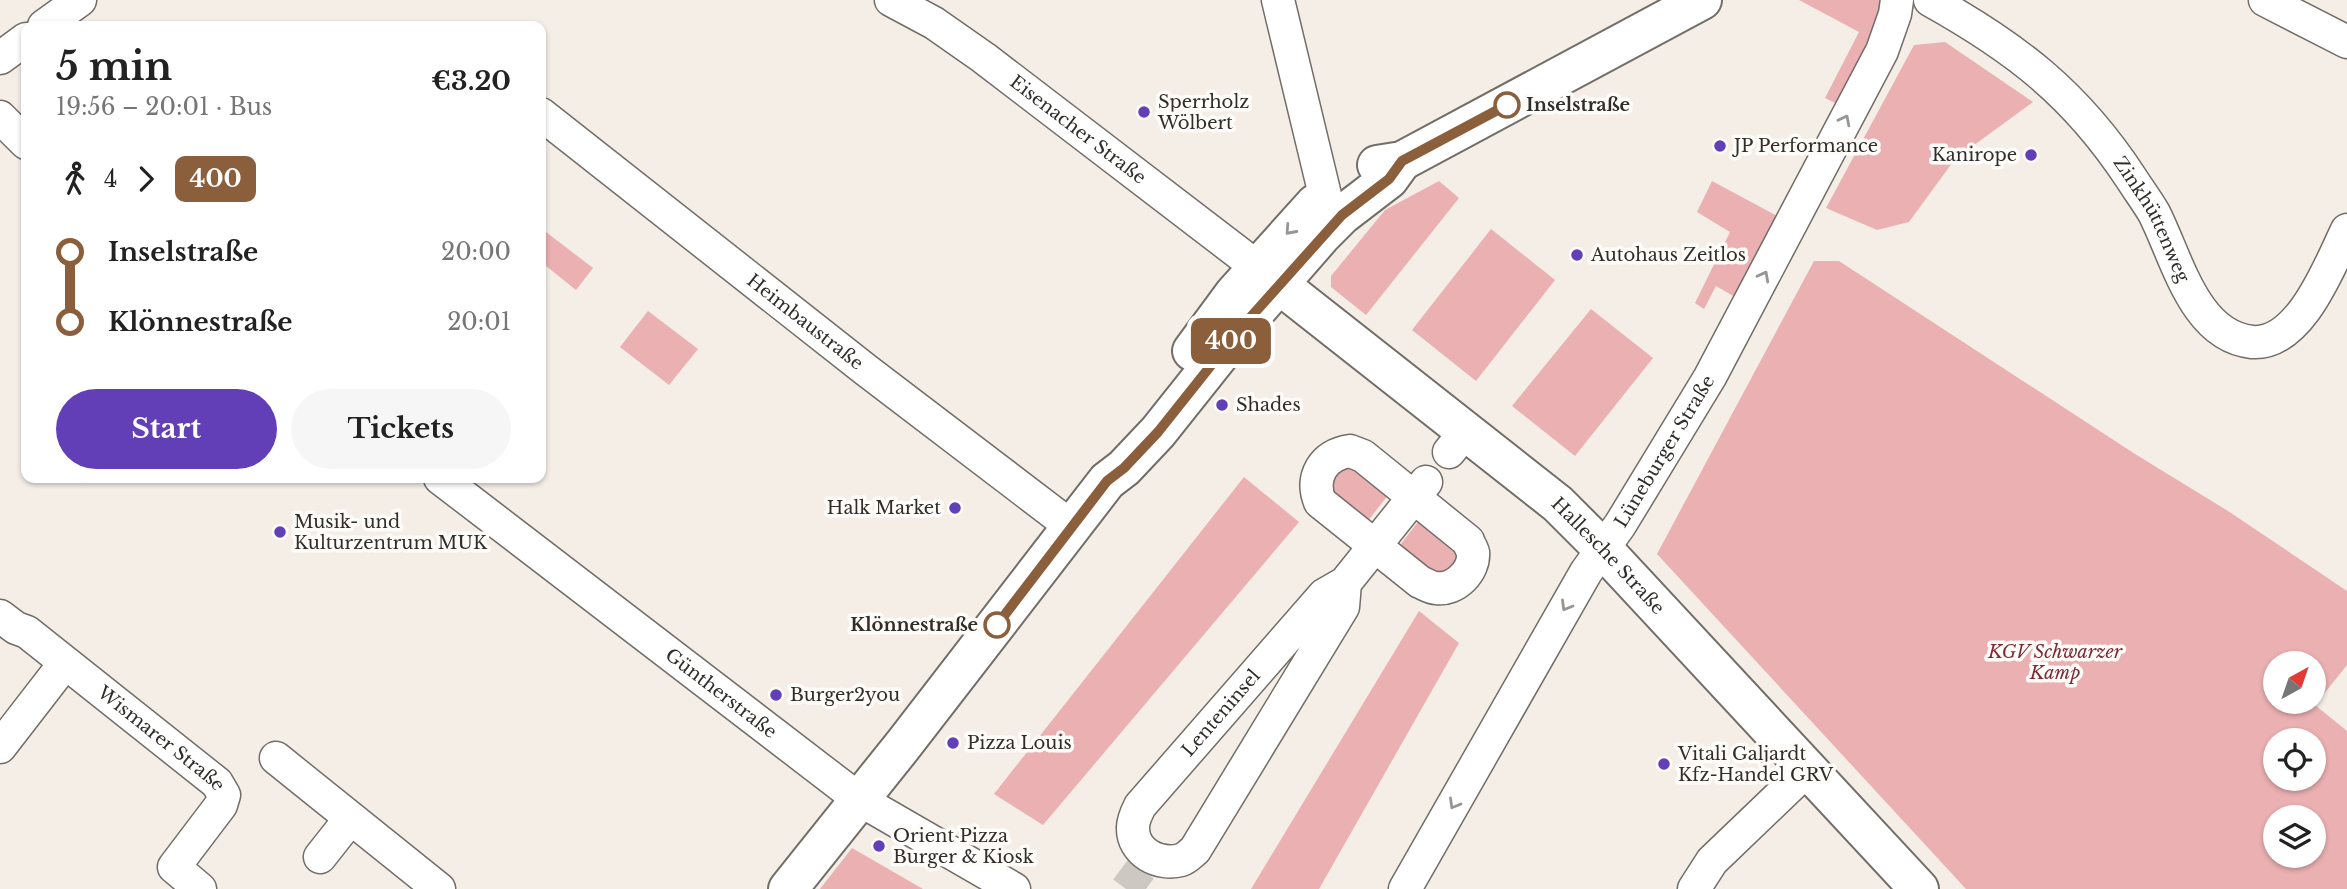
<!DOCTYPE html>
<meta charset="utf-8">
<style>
body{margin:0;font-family:"Libre Baskerville",serif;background:#f6f6f6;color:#222;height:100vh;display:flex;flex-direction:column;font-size:26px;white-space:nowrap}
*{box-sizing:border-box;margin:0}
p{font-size:23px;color:#767676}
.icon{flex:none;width:38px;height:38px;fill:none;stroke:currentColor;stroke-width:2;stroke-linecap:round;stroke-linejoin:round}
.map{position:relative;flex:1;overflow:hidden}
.sheet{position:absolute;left:21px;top:21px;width:525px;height:462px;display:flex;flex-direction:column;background:#fff;border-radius:14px;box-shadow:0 2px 5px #0004}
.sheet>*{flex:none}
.badge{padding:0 14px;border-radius:10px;font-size:24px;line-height:46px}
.needle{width:46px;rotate:40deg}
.buttons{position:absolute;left:2263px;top:651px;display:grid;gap:14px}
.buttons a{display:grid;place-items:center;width:63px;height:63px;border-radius:50%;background:#fff;box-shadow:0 2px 5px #0004;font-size:35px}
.map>.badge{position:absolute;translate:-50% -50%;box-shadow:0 0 0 4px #fff}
.legs{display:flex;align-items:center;gap:10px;height:77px;padding:0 35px;font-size:23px}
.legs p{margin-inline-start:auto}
.headline{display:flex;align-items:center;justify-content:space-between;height:119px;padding:0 35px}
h1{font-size:38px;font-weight:800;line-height:52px}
.action{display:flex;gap:14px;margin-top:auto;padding:14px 35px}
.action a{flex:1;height:80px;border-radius:42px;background:#623eb7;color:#fff;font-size:28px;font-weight:800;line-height:80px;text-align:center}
.action a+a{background:#f6f6f6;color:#222}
ul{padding:0 35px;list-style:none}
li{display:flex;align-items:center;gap:24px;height:70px;font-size:26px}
li i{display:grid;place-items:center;width:10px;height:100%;margin:0 9px;background:currentColor}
li i::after{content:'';width:18px;height:18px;margin:-9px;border:5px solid;border-radius:50%;background:#fff}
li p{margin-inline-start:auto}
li:first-child i{background:linear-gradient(#0000 50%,currentColor 0)}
li:last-child i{background:linear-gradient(currentColor 50%,#0000 0)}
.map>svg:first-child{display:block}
.green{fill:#ebb0b1;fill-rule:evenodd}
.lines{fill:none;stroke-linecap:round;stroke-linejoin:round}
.minor-tunnel{stroke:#cdc8c1;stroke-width:32;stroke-dasharray:32 16;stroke-linecap:butt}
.minor-casing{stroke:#726d67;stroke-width:35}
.major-casing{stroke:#726d67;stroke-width:42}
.minor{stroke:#fff;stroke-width:32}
.major{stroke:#fff;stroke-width:38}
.oneway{stroke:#989695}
.line-1-casing{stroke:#fff;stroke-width:16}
.line-1{stroke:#8b5e3c;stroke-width:10}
.stop-1-dot{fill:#fff;stroke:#8b5e3c;stroke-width:3.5}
.poi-dot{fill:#623eb7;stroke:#fefcf9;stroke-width:2.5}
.labels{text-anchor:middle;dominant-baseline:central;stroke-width:7;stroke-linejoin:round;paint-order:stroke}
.poi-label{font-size:18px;fill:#302e2b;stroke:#fefcf9;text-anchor:start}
.stop-label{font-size:18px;font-weight:bold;fill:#302e2b;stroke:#fefcf9;text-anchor:start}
.street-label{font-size:18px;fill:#302e2b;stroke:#fefcf9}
.park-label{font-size:18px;font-style:italic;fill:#7e2933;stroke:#fefcf9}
</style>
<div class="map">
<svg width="2347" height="889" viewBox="0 0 2347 889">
<rect width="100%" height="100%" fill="#f4eee7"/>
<!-- green -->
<g class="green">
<polygon points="1799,0 1881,0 1880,27 1839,105 1825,98 1859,32"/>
<polygon points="1945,42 2033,102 1955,159 1909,222 1877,230 1826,208 1914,45"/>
<polygon points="1439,181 1459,198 1366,315 1331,287 1331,276 1385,210"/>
<polygon points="1712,181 1779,217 1735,297 1716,286 1704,309 1695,303 1730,232 1697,212"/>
<polygon points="542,229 593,268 576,290 541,262"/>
<polygon points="1491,229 1555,280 1476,381 1412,330"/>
<path d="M 1814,261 L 1839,261 L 2135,454 L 2228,511 L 2347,591 L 2347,665 L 2315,705 L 2347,731 L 2347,889 L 1966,889 L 1657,554 ZM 2275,663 L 2314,663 L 2314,702 L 2275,702 ZM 2275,740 L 2314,740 L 2314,779 L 2275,779 ZM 2275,817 L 2314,817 L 2314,856 L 2275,856 Z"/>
<polygon points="1591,309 1653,358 1575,456 1512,406"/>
<polygon points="648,311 698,349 669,385 620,347"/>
<polygon points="1343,460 1392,490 1364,526 1331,504 1325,478"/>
<polygon points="1244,477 1299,522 1043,825 994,794"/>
<polygon points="1424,514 1465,558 1437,582 1397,549"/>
<polygon points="1419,611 1459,643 1319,889 1251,889"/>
<polygon points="852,848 923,889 820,889"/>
</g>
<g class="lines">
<!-- minor-tunnel -->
<polyline class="minor-tunnel" points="1126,889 1141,869"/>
<defs>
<g id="minor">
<path id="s1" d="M 891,0 L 934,23 L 984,58 L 1257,267"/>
<polyline points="1278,0 1325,195"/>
<path id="s2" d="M 1930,0 C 2016,48 2076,94 2131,178 C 2138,189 2147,201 2154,213 C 2177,258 2194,336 2252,342 C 2300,346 2330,265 2347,230"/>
<polyline points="2265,0 2347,42"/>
<polyline points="44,26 80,0"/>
<polyline points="0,58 26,39"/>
<path id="s3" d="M 541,114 L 866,370 L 1072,527"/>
<polyline points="0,117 26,143"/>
<path d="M 1350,451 L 1363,456 L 1468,541 C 1468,542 1473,551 1473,552 C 1475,571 1455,591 1436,588 C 1431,588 1425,584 1420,582 L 1320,502 C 1310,477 1323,455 1350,451 Z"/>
<polyline points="1449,452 1466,431"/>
<path id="s4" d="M 440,478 L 860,800 L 1014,889"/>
<path id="s5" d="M 1345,583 L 1343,607 L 1195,850 C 1191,853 1187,858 1181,860 C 1160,866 1132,853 1133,827 C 1133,820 1137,812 1140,806 L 1324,595 L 1345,583 L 1426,482"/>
<path id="s6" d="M 0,616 L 16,628 L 27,632 L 217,783 L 224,795 L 221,805 L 174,867 L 200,889"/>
<polyline points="0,747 65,663"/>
<polyline points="276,758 439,889"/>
<polyline points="320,857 350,819"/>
<path id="s7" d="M 1405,889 L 1586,572 L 1620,525 L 1710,377 L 1882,51 L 1895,14 L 1897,0"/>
<polyline points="1694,889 1712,861 1808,769"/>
</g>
<g id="major">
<polyline points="1377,165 1402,161 1702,0"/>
<path id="s8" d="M 1257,267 L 1558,504 L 1603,549 L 1919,889"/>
<polyline points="1192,351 1234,294 1315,204"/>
<polyline points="788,889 904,744 1107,481 1124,468 1158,432 1240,329 1322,235 1342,215 1389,179 1402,161"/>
</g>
</defs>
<!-- minor casing -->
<use href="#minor" class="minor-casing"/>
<!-- major casing -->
<use href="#major" class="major-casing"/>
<!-- minor -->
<use href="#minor" class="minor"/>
<!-- major -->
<use href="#major" class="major"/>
</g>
<!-- one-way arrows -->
<defs><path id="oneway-chevron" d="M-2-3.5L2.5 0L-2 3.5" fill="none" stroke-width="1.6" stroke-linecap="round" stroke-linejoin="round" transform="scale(1.75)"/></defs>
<g class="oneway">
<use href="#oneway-chevron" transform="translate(1845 120) rotate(-63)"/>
<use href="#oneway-chevron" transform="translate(1290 230) rotate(132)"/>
<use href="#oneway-chevron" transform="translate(1764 276) rotate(-62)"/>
<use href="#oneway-chevron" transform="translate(1566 606) rotate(120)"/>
<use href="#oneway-chevron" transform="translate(1454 804) rotate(120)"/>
</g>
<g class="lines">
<defs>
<polyline id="line-1" points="997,625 1107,481 1124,468 1158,432 1240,329 1342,215 1389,179 1402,161 1507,105"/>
</defs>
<!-- line-1 casing -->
<use href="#line-1" class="line-1-casing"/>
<!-- line-1 -->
<use href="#line-1" class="line-1"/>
</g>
<!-- markers -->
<g class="stop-1-dot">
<circle cx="1507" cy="105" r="12"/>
<circle cx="997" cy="625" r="12"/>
</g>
<g class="poi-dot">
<circle cx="1144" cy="112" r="7"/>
<circle cx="1720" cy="146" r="7"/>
<circle cx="2031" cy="155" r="7"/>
<circle cx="1577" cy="255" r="7"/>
<circle cx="1222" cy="405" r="7"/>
<circle cx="955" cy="508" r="7"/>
<circle cx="280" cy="532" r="7"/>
<circle cx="776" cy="695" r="7"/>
<circle cx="953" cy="743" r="7"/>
<circle cx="1664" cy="764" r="7"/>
<circle cx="879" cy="846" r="7"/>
</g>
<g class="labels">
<!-- poi labels -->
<g class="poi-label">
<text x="1158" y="102">Sperrholz<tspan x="1158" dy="21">Wölbert</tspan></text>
<text x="1734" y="146">JP Performance</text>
<text x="2017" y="155" text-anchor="end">Kanirope</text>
<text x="1591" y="255">Autohaus Zeitlos</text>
<text x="1236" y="405">Shades</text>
<text x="941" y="508" text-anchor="end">Halk Market</text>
<text x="294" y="522">Musik- und<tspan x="294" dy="21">Kulturzentrum MUK</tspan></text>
<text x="790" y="695">Burger2you</text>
<text x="967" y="743">Pizza Louis</text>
<text x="1678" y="754">Vitali Galjardt<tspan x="1678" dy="21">Kfz-Handel GRV</tspan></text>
<text x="893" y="836">Orient Pizza<tspan x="893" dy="21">Burger &amp; Kiosk</tspan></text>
</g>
<!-- stop labels -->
<g class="stop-label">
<text x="1526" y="105">Inselstraße</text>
<text x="978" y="625" text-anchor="end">Klönnestraße</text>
</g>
<!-- street labels -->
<g class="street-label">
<text stroke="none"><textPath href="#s1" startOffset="228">Eisenacher Straße</textPath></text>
<text stroke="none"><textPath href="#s2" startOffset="318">Zinkhüttenweg</textPath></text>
<text stroke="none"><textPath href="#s3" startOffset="336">Heimbaustraße</textPath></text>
<text stroke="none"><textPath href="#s7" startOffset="509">Lüneburger Straße</textPath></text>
<text stroke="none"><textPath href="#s8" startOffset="455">Hallesche Straße</textPath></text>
<text stroke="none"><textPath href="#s4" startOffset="354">Güntherstraße</textPath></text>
<text stroke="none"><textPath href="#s5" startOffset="539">Lenteninsel</textPath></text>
<text stroke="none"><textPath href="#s6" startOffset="203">Wismarer Straße</textPath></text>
</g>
<!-- park labels -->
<g class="park-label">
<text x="2055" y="652">KGV Schwarzer<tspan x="2055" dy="21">Kamp</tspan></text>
</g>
</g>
</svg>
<div class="buttons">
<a><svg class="needle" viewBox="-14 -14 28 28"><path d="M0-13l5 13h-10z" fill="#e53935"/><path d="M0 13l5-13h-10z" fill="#767676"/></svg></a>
<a><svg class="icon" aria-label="locate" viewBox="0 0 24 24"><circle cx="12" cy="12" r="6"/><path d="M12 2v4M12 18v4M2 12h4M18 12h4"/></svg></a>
<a><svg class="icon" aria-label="layers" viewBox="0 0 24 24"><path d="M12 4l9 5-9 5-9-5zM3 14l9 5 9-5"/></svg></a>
</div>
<b class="badge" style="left:1231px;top:341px;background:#8b5e3c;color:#fff">400</b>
<section class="sheet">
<div class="headline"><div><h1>5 min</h1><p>19:56 – 20:01 · Bus</p></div><b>€3.20</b></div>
<div class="legs"><svg class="icon" aria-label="walk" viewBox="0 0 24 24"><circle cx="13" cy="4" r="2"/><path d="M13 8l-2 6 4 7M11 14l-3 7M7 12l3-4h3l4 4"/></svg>4<svg class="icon" aria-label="forward" viewBox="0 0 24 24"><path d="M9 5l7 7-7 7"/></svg><b class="badge" style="background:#8b5e3c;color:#fff">400</b></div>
<ul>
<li><i style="color:#8b5e3c"></i><b>Inselstraße</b><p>20:00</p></li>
<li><i style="color:#8b5e3c"></i><b>Klönnestraße</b><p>20:01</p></li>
</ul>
<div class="action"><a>Start</a><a>Tickets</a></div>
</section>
</div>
